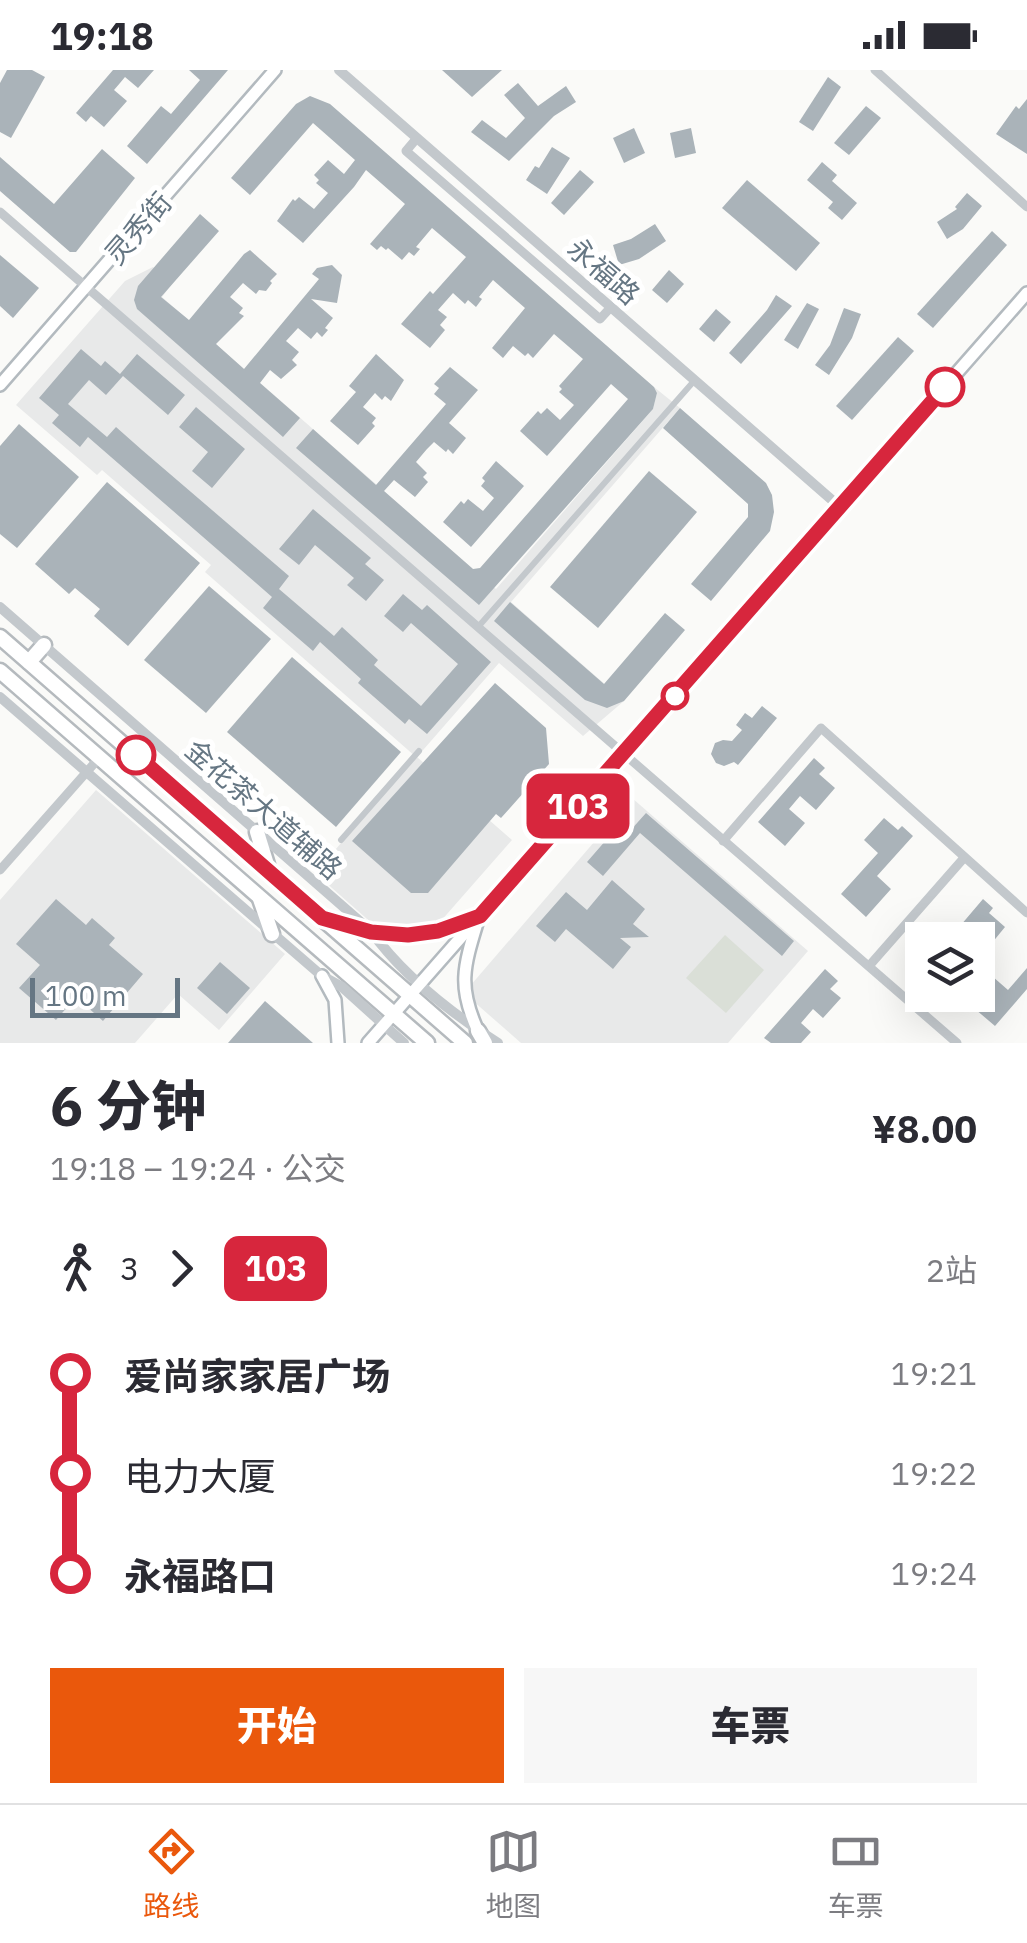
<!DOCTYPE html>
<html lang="zh">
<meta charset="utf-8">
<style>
body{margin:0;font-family:"IBM Plex Sans","Noto Sans SC",sans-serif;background:#f7f7f7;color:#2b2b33;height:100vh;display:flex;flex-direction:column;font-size:38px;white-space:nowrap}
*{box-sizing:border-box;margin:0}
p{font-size:32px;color:#7c7c81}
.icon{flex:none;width:55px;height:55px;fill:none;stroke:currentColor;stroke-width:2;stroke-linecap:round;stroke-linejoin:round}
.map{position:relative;height:973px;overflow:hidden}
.drawer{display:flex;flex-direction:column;background:#fff;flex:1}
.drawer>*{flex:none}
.badge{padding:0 20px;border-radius:15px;font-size:35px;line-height:65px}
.buttons{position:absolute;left:905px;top:852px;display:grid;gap:20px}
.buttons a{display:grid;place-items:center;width:90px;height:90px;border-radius:0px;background:#fff;box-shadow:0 10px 40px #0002;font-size:50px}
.scale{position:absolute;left:30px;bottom:25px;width:150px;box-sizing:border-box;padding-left:10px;border:5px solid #657683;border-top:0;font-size:28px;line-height:35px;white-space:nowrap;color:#657683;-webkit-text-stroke:8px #fff;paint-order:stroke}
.map>.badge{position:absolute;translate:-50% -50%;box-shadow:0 0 0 5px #fff}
.legs{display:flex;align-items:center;gap:15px;height:110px;padding:0 50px;font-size:32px}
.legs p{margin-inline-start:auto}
.summary{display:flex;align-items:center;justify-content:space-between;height:170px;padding:0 50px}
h1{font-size:55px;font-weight:800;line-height:75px}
.primary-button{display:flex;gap:20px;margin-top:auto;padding:20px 50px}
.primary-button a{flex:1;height:115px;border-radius:0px;background:#ea580c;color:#fff;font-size:40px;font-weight:800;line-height:115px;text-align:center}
.primary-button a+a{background:#f7f7f7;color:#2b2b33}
ul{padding:0 50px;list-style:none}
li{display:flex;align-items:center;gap:35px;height:100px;font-size:38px}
li i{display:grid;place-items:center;width:15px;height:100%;margin:0 12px;background:currentColor}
li i::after{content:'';width:25px;height:25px;margin:-12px;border:8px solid;border-radius:50%;background:#fff}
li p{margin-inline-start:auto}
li:first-child i{background:linear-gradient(#0000 50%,currentColor 0)}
li:last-child i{background:linear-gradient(currentColor 50%,#0000 0)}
.status{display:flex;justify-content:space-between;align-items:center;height:70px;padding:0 50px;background:#fff;direction:ltr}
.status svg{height:28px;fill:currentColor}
.tabs{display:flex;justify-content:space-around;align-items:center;height:140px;border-top:2px solid #e1e1e2;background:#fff;font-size:28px;color:#7c7c81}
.tabs a{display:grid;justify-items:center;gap:5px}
.tabs .active{color:#ea580c}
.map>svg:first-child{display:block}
.built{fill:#e8e9e9}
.green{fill:#dadfd7}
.building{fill:#aab3b9}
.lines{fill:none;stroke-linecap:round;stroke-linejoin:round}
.secondary-casing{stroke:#b3babf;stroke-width:16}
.primary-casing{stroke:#b5babe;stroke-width:19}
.pedestrian{stroke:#c3c8cc;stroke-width:6}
.minor{stroke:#c3c8cc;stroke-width:9}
.tertiary{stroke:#c3c8cc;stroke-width:10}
.secondary{stroke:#fff;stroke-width:11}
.primary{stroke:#fff;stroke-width:14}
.line-1-casing{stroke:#fff;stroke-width:22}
.line-1{stroke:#d7263d;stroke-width:15}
.stop-1-dot{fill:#fff;stroke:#d7263d;stroke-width:5}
.labels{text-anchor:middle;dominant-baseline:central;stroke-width:10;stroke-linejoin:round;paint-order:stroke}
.street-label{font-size:28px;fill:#657683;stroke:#fff}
</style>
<div class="status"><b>19:18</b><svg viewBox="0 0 49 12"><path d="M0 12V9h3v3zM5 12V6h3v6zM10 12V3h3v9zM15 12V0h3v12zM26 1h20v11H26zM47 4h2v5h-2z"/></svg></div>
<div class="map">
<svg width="1027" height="973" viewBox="0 0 1027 973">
<rect width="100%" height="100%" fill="#fafaf8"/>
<!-- built -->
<g class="built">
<polygon points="153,197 172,214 162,227 496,519 653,339 657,323 654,317 680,338 511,532 624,631 583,666 499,593 417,687 512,770 440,852 409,861 375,856 315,803 416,687 205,502 211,495 102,400 97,405 16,335 125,211"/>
<polygon points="96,720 285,884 219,960 178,924 135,973 0,973 0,830"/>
<polygon points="632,728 808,881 728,973 521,973 464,923"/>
</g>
<!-- green -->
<polygon class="green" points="725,865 764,900 726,943 686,908"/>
<!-- building -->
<g class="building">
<polygon points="7,0 32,0 45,7 11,68 0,62 0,13"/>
<polygon points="113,0 154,0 138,18 125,7 120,13 114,20 127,31 104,57 91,46 86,52 76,43"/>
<polygon points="189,0 228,0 147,94 127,76 161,36 171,44 200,10"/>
<polygon points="442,0 502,0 472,27"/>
<polygon points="828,7 841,17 813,61 799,52"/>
<polygon points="518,13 538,36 566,16 576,32 554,46 509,91 471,62 482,50 506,68 525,48 504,25"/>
<polygon points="310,26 330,34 654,317 657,323 653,339 479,535 296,378 313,359 376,415 446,334 434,324 439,318 434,314 450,297 478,320 449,353 466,368 453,384 448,379 446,382 434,372 427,379 416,392 427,403 423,407 428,412 415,427 394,410 384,421 473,499 480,498 628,329 611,314 547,386 520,361 538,341 541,344 547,338 560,350 574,335 559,322 562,319 559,316 583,289 554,264 533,288 528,283 525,286 513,276 503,288 492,278 525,238 493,210 479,227 482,229 476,237 468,230 465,234 453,223 438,240 447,247 440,255 445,260 430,278 401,254 430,221 433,224 466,187 432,158 416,177 420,179 414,186 409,182 402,190 388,178 386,180 381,176 377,180 370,174 405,134 366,100 354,117 303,173 277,151 293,129 295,131 299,127 314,139 328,123 316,113 319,110 314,105 328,90 344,104 355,90 313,53 250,125 231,108 296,34"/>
<polygon points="1027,29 1027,84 996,64 1016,36 1019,39"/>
<polygon points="866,36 881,48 849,85 834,73"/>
<polygon points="634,58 645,83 624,93 613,68"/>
<polygon points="691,58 696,83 675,88 670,63"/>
<polygon points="552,77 570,88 547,124 526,110 535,96 539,98"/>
<polygon points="102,79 135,108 76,182 70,182 0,121 0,87 54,134"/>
<polygon points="822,92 837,105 832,111 857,133 842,150 828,138 833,132 807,110"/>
<polygon points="580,100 594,112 564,145 551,133"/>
<polygon points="747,110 820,173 796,201 722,138"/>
<polygon points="967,123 982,136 963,159 947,169 937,152 957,139 955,137"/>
<polygon points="200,144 219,161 161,227 189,250 244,184 250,180 260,189 277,204 270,211 272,213 266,221 259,220 256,224 243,213 230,227 243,238 239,243 244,246 216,274 244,299 319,209 312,204 317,198 332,195 342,205 337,233 311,229 333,248 325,258 328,260 322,267 317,262 311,269 298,258 286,271 299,282 292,290 297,295 281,309 270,300 260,313 300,348 283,367 137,239 134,230 138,216"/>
<polygon points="655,154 666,171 639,189 619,195 613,175 631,169"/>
<polygon points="992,161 1007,175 933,258 917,244"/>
<polygon points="0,185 39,218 13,248 0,236"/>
<polygon points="669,200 684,214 667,233 652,220"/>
<polygon points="776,225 792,236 741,294 729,283 767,240"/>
<polygon points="807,233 819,239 798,279 784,270"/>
<polygon points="844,238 861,244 852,268 829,305 815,295 830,275"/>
<polygon points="716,239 731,252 714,272 699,259"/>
<polygon points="898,267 914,281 852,350 836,336"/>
<polygon points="81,279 101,296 105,291 120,304 137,284 185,325 168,345 123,306 106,325 89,310 68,334 107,367 116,357 142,380 289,506 279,519 334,566 342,557 378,590 374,595 421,636 458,594 411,553 403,562 384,546 403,524 422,540 427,535 491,592 427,664 409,649 405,654 358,613 361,609 320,572 313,581 263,538 272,527 88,367 80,377 52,353 59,345 39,328"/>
<polygon points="376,284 404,310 391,331 385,326 382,330 375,323 363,337 376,348 372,353 375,356 358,375 330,351 356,322 349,316"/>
<polygon points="196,337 245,379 212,418 192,401 208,382 179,357"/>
<polygon points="680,338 766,413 772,425 774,442 770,461 711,531 691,514 748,447 748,434 663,358"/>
<polygon points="19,354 79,407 17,478 0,464 0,376"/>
<polygon points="496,391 524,416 471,477 443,452 461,431 464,434 468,429 483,441 494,428 481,416 485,411 482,408"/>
<polygon points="649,401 697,442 598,558 550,517"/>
<polygon points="107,412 200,493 128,576 94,546 100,539 75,518 69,524 35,494"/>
<polygon points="313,439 371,488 365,494 384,510 366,531 347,515 354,508 315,475 299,495 279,479"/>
<polygon points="209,516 271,569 206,643 144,590"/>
<polygon points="510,532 604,614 665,543 685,560 624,631 607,638 585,630 494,551"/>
<polygon points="292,587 401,682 336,757 227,662"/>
<polygon points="495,613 546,658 549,694 501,748 496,744 428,823 411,823 352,771"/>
<polygon points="762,636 777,648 738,695 734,692 724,696 716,693 711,684 715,673 723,670 732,671 742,660 736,655 745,643 752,648"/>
<polygon points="814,688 825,698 819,704 835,718 816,740 800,726 789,739 805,753 785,776 758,752"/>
<polygon points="646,743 794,871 782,886 640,763 603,806 587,792 620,754 629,762"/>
<polygon points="884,748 898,760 902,756 913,766 877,806 891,819 866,847 841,824 878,783 864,770"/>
<polygon points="612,810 645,839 633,854 649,867 620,868 631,877 613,899 566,859 555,872 536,856 566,822 587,840"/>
<polygon points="56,829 86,855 92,848 115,868 109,875 143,904 103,951 76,927 56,950 19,918 40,895 16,874"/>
<polygon points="983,829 993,838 989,843 1005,857 987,879 970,865 966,870 922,870 922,897 907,884 932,854 949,869"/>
<polygon points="220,892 250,918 227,944 197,918"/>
<polygon points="1027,898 1027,919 995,956 968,933 992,906 1008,920"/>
<polygon points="825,899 838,911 830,919 841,928 823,948 813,939 801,953 811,962 801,973 771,973 764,968"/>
<polygon points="265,931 313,973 228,973"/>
</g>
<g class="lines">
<defs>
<g id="secondary">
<polyline points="0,315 275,0"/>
<path d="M 371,861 C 410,866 438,861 476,847"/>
<polyline points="322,906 335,930 338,973"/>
<path d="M 478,961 C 457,916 464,896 478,850"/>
<polyline points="368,973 1027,223"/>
</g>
<g id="primary">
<polyline points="0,567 465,973"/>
<polyline points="29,592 44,575"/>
<polyline points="0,601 427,973"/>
<polyline points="257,762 269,801"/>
<polyline points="260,829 272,864"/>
<polyline points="327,849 371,861"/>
<polyline points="478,961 485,973"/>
</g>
</defs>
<!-- secondary casing -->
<use href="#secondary" class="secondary-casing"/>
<!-- primary casing -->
<use href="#primary" class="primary-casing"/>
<!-- pedestrian -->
<g class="pedestrian">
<polyline points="478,557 694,311"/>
<polyline points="341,770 419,681"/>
</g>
<!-- minor -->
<g class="minor">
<polyline points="875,0 1027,137"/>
<polyline points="417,68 406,81 600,249 611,237"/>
<polyline points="0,142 957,973"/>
<polyline points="723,771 821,658 1027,843"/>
<polyline points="0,800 99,688"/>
<polyline points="869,896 963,789"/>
</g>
<!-- tertiary -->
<g class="tertiary">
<polyline points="339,0 840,437"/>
<path d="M 0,537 L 371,861 C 404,907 451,943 498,973"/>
<polyline points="0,627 322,906 342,917 404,973"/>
</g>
<!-- secondary -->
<use href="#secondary" class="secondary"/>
<!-- primary -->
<use href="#primary" class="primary"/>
</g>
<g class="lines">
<defs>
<polyline id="line-1" points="136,685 322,848 371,862 408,865 438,861 480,846 945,317"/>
</defs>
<!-- line-1 casing -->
<use href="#line-1" class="line-1-casing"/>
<!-- line-1 -->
<use href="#line-1" class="line-1"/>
</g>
<!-- markers -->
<g class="stop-1-dot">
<circle cx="945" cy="317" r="18"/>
<circle cx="675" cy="626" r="12"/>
<circle cx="136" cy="685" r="18"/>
</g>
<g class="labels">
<!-- street labels -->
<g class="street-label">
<text transform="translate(138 158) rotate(-49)">灵秀街</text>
<text transform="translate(604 201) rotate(41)">永福路</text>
<text transform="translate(264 739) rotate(41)">金花茶大道辅路</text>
</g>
</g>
</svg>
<div class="buttons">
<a><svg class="icon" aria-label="layers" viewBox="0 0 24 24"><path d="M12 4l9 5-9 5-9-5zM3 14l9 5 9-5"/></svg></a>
</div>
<div class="scale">100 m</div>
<b class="badge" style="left:578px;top:736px;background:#d7263d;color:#fff">103</b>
</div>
<section class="drawer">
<div class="summary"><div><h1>6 分钟</h1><p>19:18 – 19:24 · 公交</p></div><b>¥8.00</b></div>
<div class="legs"><svg class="icon" aria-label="walk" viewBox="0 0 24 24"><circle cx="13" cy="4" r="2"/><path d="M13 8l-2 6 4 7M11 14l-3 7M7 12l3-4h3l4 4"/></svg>3<svg class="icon" aria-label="forward" viewBox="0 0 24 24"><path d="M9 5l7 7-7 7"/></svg><b class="badge" style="background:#d7263d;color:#fff">103</b><p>2站</p></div>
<ul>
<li><i style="color:#d7263d"></i><b>爱尚家家居广场</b><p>19:21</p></li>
<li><i style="color:#d7263d"></i><span>电力大厦</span><p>19:22</p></li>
<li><i style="color:#d7263d"></i><b>永福路口</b><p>19:24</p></li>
</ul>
<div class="primary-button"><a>开始</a><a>车票</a></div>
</section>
<nav class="tabs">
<a class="active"><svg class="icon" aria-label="directions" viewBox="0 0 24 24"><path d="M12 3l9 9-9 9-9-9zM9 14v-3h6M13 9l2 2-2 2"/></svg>路线</a>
<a><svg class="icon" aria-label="map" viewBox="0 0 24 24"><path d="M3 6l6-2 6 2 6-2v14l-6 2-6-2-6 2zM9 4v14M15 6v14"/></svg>地图</a>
<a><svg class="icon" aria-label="tickets" viewBox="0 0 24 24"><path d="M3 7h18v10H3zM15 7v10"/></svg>车票</a>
</nav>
